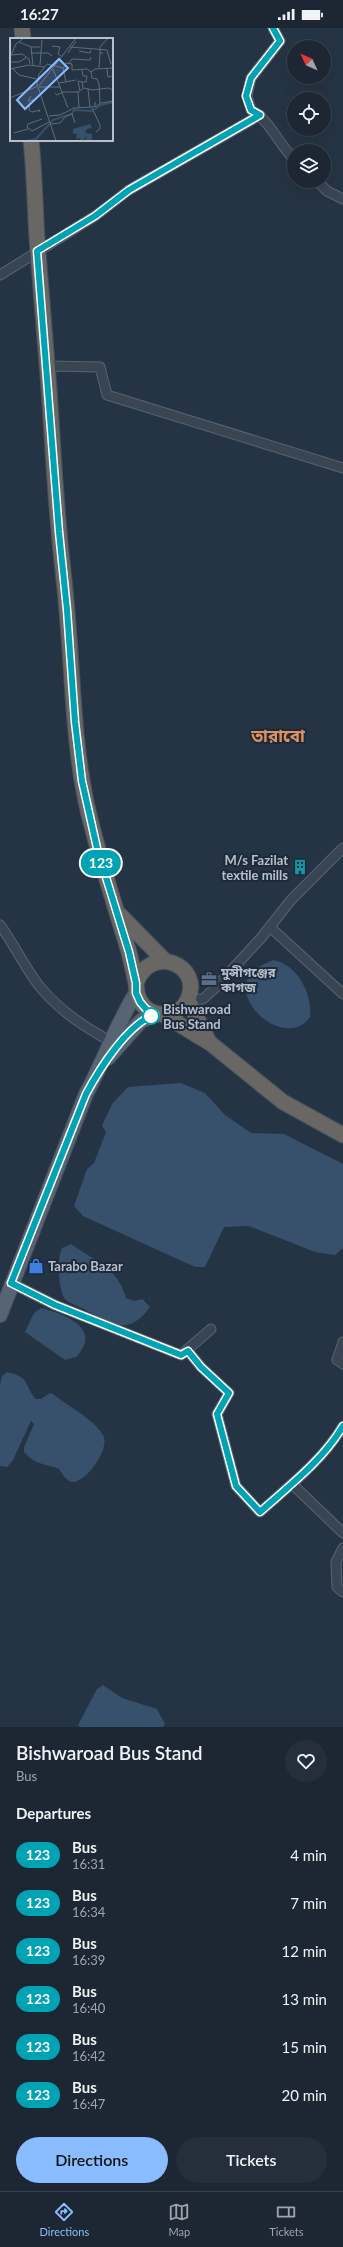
<!DOCTYPE html>
<meta charset="utf-8">
<style>
body{margin:0;font-family:Lato,"Noto Sans Bengali",sans-serif;background:#252f3b;color:#f1f3f6;height:100vh;display:flex;flex-direction:column;font-size:15px;white-space:nowrap}
*{box-sizing:border-box;margin:0}
p{font-size:13px;color:#a0a5ac}
.icon{flex:none;width:22px;height:22px;fill:none;stroke:currentColor;stroke-width:2;stroke-linecap:round;stroke-linejoin:round}
.map{position:relative;height:1699px;overflow:hidden}
.sheet{display:flex;flex-direction:column;background:#1c2733;flex:1}
.sheet>*{flex:none}
.badge{padding:0 8px;border-radius:13px;font-size:14px;line-height:26px}
.needle{width:26px;rotate:314deg}
.controls{position:absolute;left:287px;top:12px;display:grid;gap:8px}
.controls a{display:grid;place-items:center;width:44px;height:44px;border-radius:50%;background:#1c2733;box-shadow:0 4px 16px #0002,0 0 0 1px #3a444e;font-size:20px}
.map>.badge{position:absolute;translate:-50% -50%;box-shadow:0 0 0 2px #fff}
h2{padding:0 16px;font-size:15px;line-height:36px}
.round{display:grid;place-items:center;flex:none;width:42px;height:42px;border-radius:21px;background:#252f3b}
.head{display:flex;align-items:center;justify-content:space-between;height:68px;padding:0 16px}
h1{font-size:19px;font-weight:600;line-height:30px}
.action{display:flex;gap:8px;margin-top:auto;padding:8px 16px}
.action a{flex:1;height:46px;border-radius:24px;background:#8abdff;color:#111;font-size:16px;font-weight:600;line-height:46px;text-align:center}
.action a+a{background:#252f3b;color:#f1f3f6}
ul{padding:0;list-style:none}
li{display:flex;align-items:center;gap:12px;height:48px;padding:0 16px}
li div{flex:1}
li b{display:block;font-size:15px}
li em{font-style:normal}
li .badge{min-width:44px;font-weight:700;text-align:center}
.status{display:flex;justify-content:space-between;align-items:center;height:28px;padding:0 20px;background:#1c2733;direction:ltr}
.status svg{height:11px;fill:currentColor}
.tabs{display:flex;justify-content:space-around;align-items:center;height:56px;border-top:1px solid #3a444e;background:#1c2733;font-size:11px;color:#a0a5ac}
.tabs a{display:grid;justify-items:center;gap:2px}
.tabs .selected{color:#8abdff}
.map>svg:first-child{display:block}
.water{fill:#37506c}
.lines{fill:none;stroke-linecap:round;stroke-linejoin:round}
.minor-casing{stroke:#576371;stroke-width:11}
.primary-casing{stroke:#465160;stroke-width:16}
.trunk-casing{stroke:#44505e;stroke-width:17}
.minor{stroke:#394553;stroke-width:9}
.primary{stroke:#576473;stroke-width:14}
.trunk{stroke:#686764;stroke-width:15}
.line-casing{stroke:#fff;stroke-width:9}
.line{stroke:#00a3b4;stroke-width:6}
.stop-dot{fill:#fff;stroke:#00a3b4;stroke-width:2}
.labels{text-anchor:middle;dominant-baseline:central;stroke-width:4;stroke-linejoin:round;paint-order:stroke}
.poi-label{font-size:13px;font-weight:bold;fill:#b6c0cd;stroke:#1e2a39;text-anchor:start}
.stop-label{font-size:13px;font-weight:bold;fill:#b6c0cd;stroke:#1e2a39;text-anchor:start}
.district-label{font-size:17px;font-weight:bold;fill:#de9161;stroke:#1e2a39}
.inset-river{fill:none;stroke:#37506c;stroke-width:2}
.inset-road{fill:none;stroke:#5f6c7b;stroke-width:1}
.view{fill:#8abdff;fill-opacity:0.15;stroke:#8abdff;stroke-width:2}
.inset-edge{fill:none;stroke:#b6c0cd;stroke-width:2}
</style>
<div class="status"><b>16:27</b><svg viewBox="0 0 49 12"><path d="M0 12V9h3v3zM5 12V6h3v6zM10 12V3h3v9zM15 12V0h3v12zM26 1h20v11H26zM47 4h2v5h-2z"/></svg></div>
<div class="map">
<svg width="343" height="1699" viewBox="0 0 343 1699">
<rect width="100%" height="100%" fill="#253444"/>
<!-- water -->
<g class="water">
<path d="M 273,932 C 297,936 313,966 310,989 C 288,1021 234,978 248,950 C 252,941 264,936 273,932 Z"/>
<polygon points="181,1055 205,1065 225,1087 251,1105 284,1106 343,1136 343,1220 335,1227 315,1224 249,1198 224,1199 205,1239 195,1239 83,1188 74,1178 87,1141 94,1135 106,1104 102,1098 112,1076 128,1059"/>
<path d="M 71,1216 C 97,1235 116,1237 126,1270 L 134,1273 L 142,1271 L 150,1279 C 129,1309 110,1296 84,1281 C 78,1278 70,1276 65,1271 C 58,1262 57,1229 62,1220 Z"/>
<path d="M 41,1280 C 65,1286 103,1301 76,1329 L 65,1332 L 25,1304 L 34,1285 Z"/>
<path d="M 7,1344 C 32,1350 23,1357 36,1371 L 41,1371 L 50,1365 L 53,1366 C 67,1378 94,1391 103,1407 C 111,1420 86,1455 72,1454 C 66,1453 62,1445 59,1441 C 44,1435 37,1438 24,1424 L 24,1419 L 34,1396 L 31,1393 L 13,1432 L 7,1439 L 0,1438 L 0,1357 L 2,1348 Z"/>
<polygon points="103,1657 122,1670 157,1681 165,1696 163,1699 80,1699 78,1697 97,1661"/>
</g>
<g class="lines">
<defs>
<g id="minor">
<path d="M 273,0 L 280,13 L 251,50 L 247,68 L 251,82 C 270,92 279,117 294,131"/>
<polyline points="317,153 327,163 343,171"/>
<polyline points="0,247 95,188 129,162 260,87"/>
<polyline points="47,338 100,339 107,367 343,440"/>
<path d="M 0,897 C 14,916 25,940 40,959 C 61,984 86,1000 115,1016"/>
<polyline points="270,899 343,966"/>
<polyline points="188,972 203,971 214,961 261,910 291,872 343,820"/>
<polyline points="11,1255 55,1277 181,1327 211,1301"/>
<polyline points="343,1314 337,1332 343,1336"/>
<path d="M 188,1323 L 201,1339 L 229,1365 L 217,1386 L 236,1458 L 260,1484 C 289,1458 323,1432 343,1398"/>
<polyline points="292,1456 343,1505"/>
<polyline points="343,1520 336,1534 337,1559 343,1564"/>
</g>
<g id="primary">
<polyline points="108,1030 141,993 155,986"/>
<path d="M 0,1287 L 86,1066 C 104,1033 116,997 136,965"/>
</g>
<g id="trunk">
<polyline points="22,0 23,11"/>
<path d="M 31,112 C 35,150 35,187 38,225 C 41,266 45,307 48,348 C 52,399 54,451 59,502 C 61,529 65,556 67,584 C 73,649 73,714 87,778 C 98,827 114,874 128,921 C 131,931 133,941 135,951 C 137,958 136,965 139,971 C 148,991 179,992 188,971 C 203,937 151,915 136,955"/>
<polyline points="120,887 165,933"/>
<polyline points="188,972 209,1014"/>
<polyline points="164,987 210,1015 283,1074 343,1107"/>
</g>
</defs>
<!-- minor casing -->
<use href="#minor" class="minor-casing"/>
<!-- primary casing -->
<use href="#primary" class="primary-casing"/>
<!-- trunk casing -->
<use href="#trunk" class="trunk-casing"/>
<!-- minor -->
<use href="#minor" class="minor"/>
<!-- primary -->
<use href="#primary" class="primary"/>
<!-- trunk -->
<use href="#trunk" class="trunk"/>
</g>
<g class="lines">
<defs>
<path id="line" d="M 273,0 L 280,13 L 251,50 L 246,68 L 251,82 L 260,87 L 129,162 L 95,188 L 37,223 L 59,504 L 67,582 L 75,694 L 82,753 L 97,820 L 129,924 L 136,955 L 136,965 L 140,974 L 146,981 L 155,986 C 127,997 100,1040 86,1066 L 11,1255 L 55,1277 L 181,1327 L 188,1323 L 201,1339 L 229,1365 L 217,1386 L 236,1458 L 260,1484 C 289,1458 323,1432 343,1398"/>
</defs>
<!-- line casing -->
<use href="#line" class="line-casing"/>
<!-- line -->
<use href="#line" class="line"/>
</g>
<!-- icons -->
<defs>
<symbol id="building-bare" viewBox="-9 -9 18 18"><path d="M-4-6H4V6H1V3H-1V6H-4ZM-2.5-4.3h1.7v1.8h-1.7ZM.8-4.3h1.7v1.8H.8ZM-2.5-1h1.7V.8h-1.7ZM.8-1h1.7V.8H.8Z" fill="#0f9aa8" stroke="#1e2a39" stroke-width="2.5" paint-order="stroke"/></symbol>
<symbol id="office-bare" viewBox="-9 -9 18 18"><path d="M-6-3h4V-5.5h4V-3h4V5H-6ZM-1-4.5V-3h2v-1.5ZM-6 0V1H6V0Z" fill="#5c6f8a" stroke="#1e2a39" stroke-width="2.5" paint-order="stroke"/></symbol>
<symbol id="shop-bare" viewBox="-9 -9 18 18"><path d="M-5-2.5h2.3a2.7 3.5 0 0 1 5.4 0H5L5.5 6h-11ZM-1.5-2.5h3a1.5 2.3 0 0 0-3 0Z" fill="#3f7fe0" stroke="#1e2a39" stroke-width="2.5" paint-order="stroke"/></symbol>
</defs>
<g fill-rule="evenodd">
<use href="#building-bare" x="289" y="828" width="22" height="22"/>
<use href="#office-bare" x="198" y="940" width="22" height="22"/>
<use href="#shop-bare" x="25" y="1227" width="22" height="22"/>
</g>
<!-- markers -->
<circle class="stop-dot" cx="151" cy="988" r="8"/>
<g class="labels">
<!-- poi labels -->
<g class="poi-label">
<text x="288" y="832" text-anchor="end">M/s Fazilat<tspan x="288" dy="15">textile mills</tspan></text>
<text x="221" y="944">মুন্সীগঞ্জের<tspan x="221" dy="15">কাগজ</tspan></text>
<text x="48" y="1238">Tarabo Bazar</text>
</g>
<!-- stop labels -->
<g class="stop-label">
<text x="163" y="981">Bishwaroad<tspan x="163" dy="15">Bus Stand</tspan></text>
</g>
<!-- district labels -->
<g class="district-label">
<text x="278" y="707">তারাবো</text>
</g>
</g>
<!-- overview -->
<g transform="translate(10 10)">
<rect width="103" height="103" fill="#253444"/>
<path d="M 80,86 L 82,90 L 77,91 L 75,95 L 82,96 L 82,102 L 75,103 L 77,97 L 73,103 L 68,103 L 71,101 L 68,100 L 66,103 L 67,96 L 63,96 L 63,91 Z" fill="#37506c"/>
<path class="inset-river" d="M 17,103 L 26,101 L 43,82 L 62,76 L 64,72 L 82,73 L 91,67 L 103,64"/>
<path class="inset-road" d="M 9,4 L 21,9M 42,8 L 50,9 L 48,16 L 51,18M 60,9 L 97,12 L 101,26M 69,13 L 80,15 L 81,12M 21,15 L 38,15 L 42,18M 58,15 L 66,3M 93,15 L 90,15 L 90,9 L 98,0M 1,17 L 12,16 L 19,21 L 20,26M 1,17 L 6,6 L 14,0M 0,24 L 9,24 L 16,20M 59,25 L 62,21 L 80,22 L 81,19M 23,27 L 21,9 L 30,9M 30,27 L 32,2M 89,30 L 90,15M 0,31 L 19,27 L 35,29M 3,31 L 9,37 L 27,41M 43,31 L 58,70M 97,31 L 98,39 L 103,38M 72,32 L 73,38 L 77,38 L 76,44 L 72,44 L 73,50M 81,34 L 82,40 L 87,41 L 89,46 L 90,65M 56,44 L 53,31 L 56,25 L 62,26 L 62,32 L 77,31 L 81,34 L 85,31 L 103,30M 49,45 L 66,42M 27,48 L 29,36 L 37,26 L 53,30M 29,48 L 66,0M 28,49 L 46,103M 29,49 L 51,49M 78,51 L 80,69M 70,53 L 68,43 L 72,44M 68,54 L 69,70M 45,55 L 47,57 L 53,54 L 68,54 L 74,50 L 83,52 L 98,50 L 103,52M 21,58 L 18,63 L 26,61M 0,60 L 28,48M 20,64 L 19,72 L 22,74 L 30,72 L 29,74M 85,69 L 91,65 L 103,63M 82,70 L 90,87 L 90,91 L 86,94M 39,78 L 50,77 L 64,70 L 82,69 L 85,68 L 85,64M 32,81 L 18,86 L 17,89 L 22,93 L 39,84M 41,86 L 50,85 L 56,78 L 62,76 L 65,85M 4,95 L 18,91"/>
<path class="view" d="M 49,21 L 58,30 L 15,71 L 7,62 Z"/>
<rect width="103" height="103" class="inset-edge"/>
</g>
</svg>
<div class="controls">
<a><svg class="needle" viewBox="-14 -14 28 28"><path d="M0-13l5 13h-10z" fill="#e53935"/><path d="M0 13l5-13h-10z" fill="#a0a5ac"/></svg></a>
<a><svg class="icon" aria-label="locate" viewBox="0 0 24 24"><circle cx="12" cy="12" r="6"/><path d="M12 2v4M12 18v4M2 12h4M18 12h4"/></svg></a>
<a><svg class="icon" aria-label="layers" viewBox="0 0 24 24"><path d="M12 4l9 5-9 5-9-5zM3 14l9 5 9-5"/></svg></a>
</div>
<b class="badge" style="left:101px;top:835px;background:#00a3b4;color:#fff">123</b>
</div>
<section class="sheet">
<div class="head"><div><h1>Bishwaroad Bus Stand</h1><p>Bus</p></div><a class="round"><svg class="icon" aria-label="heart" viewBox="0 0 24 24"><path d="M12 20l-8-8c-3-5 5-10 8-4 3-6 11-1 8 4z"/></svg></a></div>
<h2>Departures</h2>
<ul>
<li><span class="badge" style="background:#00a3b4;color:#fff">123</span><div><b>Bus</b><p>16:31</p></div><em>4 min</em></li>
<li><span class="badge" style="background:#00a3b4;color:#fff">123</span><div><b>Bus</b><p>16:34</p></div><em>7 min</em></li>
<li><span class="badge" style="background:#00a3b4;color:#fff">123</span><div><b>Bus</b><p>16:39</p></div><em>12 min</em></li>
<li><span class="badge" style="background:#00a3b4;color:#fff">123</span><div><b>Bus</b><p>16:40</p></div><em>13 min</em></li>
<li><span class="badge" style="background:#00a3b4;color:#fff">123</span><div><b>Bus</b><p>16:42</p></div><em>15 min</em></li>
<li><span class="badge" style="background:#00a3b4;color:#fff">123</span><div><b>Bus</b><p>16:47</p></div><em>20 min</em></li>
</ul>
<div class="action"><a>Directions</a><a>Tickets</a></div>
</section>
<nav class="tabs">
<a class="selected"><svg class="icon" aria-label="directions" viewBox="0 0 24 24"><path d="M12 3l9 9-9 9-9-9zM9 14v-3h6M13 9l2 2-2 2"/></svg>Directions</a>
<a><svg class="icon" aria-label="map" viewBox="0 0 24 24"><path d="M3 6l6-2 6 2 6-2v14l-6 2-6-2-6 2zM9 4v14M15 6v14"/></svg>Map</a>
<a><svg class="icon" aria-label="tickets" viewBox="0 0 24 24"><path d="M3 7h18v10H3zM15 7v10"/></svg>Tickets</a>
</nav>
